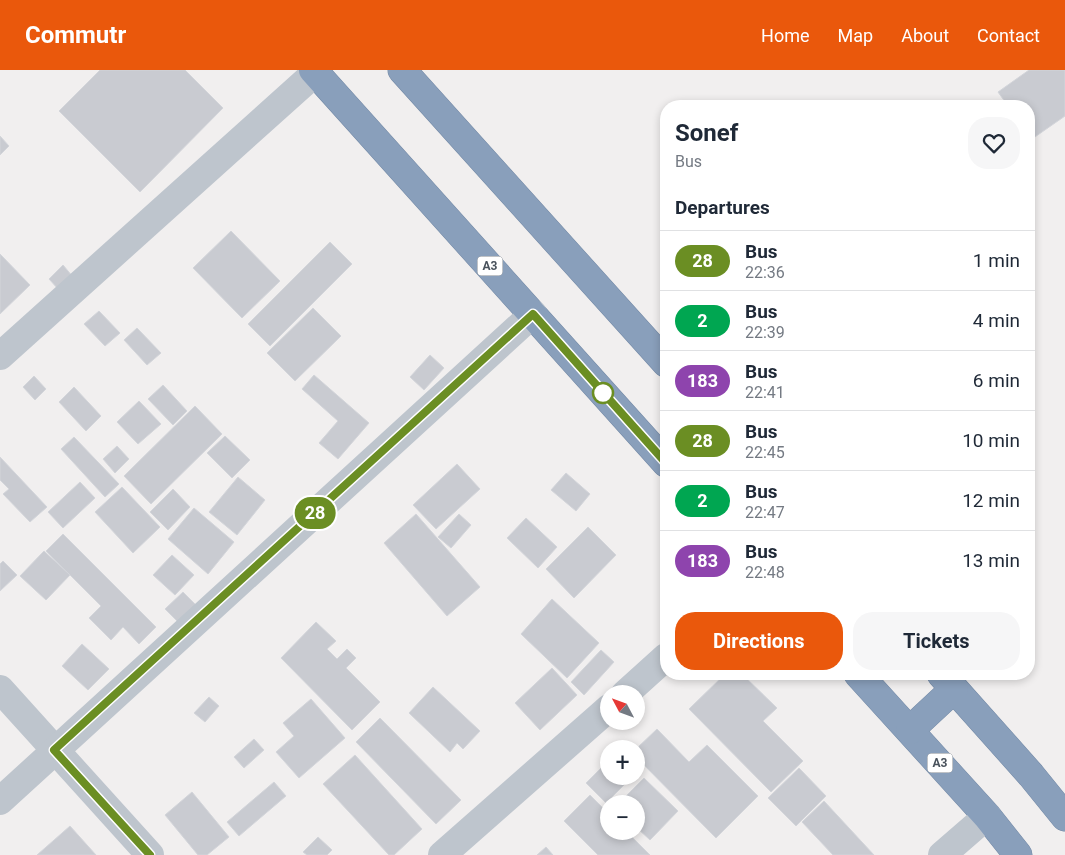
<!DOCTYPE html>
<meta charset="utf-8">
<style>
body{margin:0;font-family:Roboto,sans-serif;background:#f6f6f7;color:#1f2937;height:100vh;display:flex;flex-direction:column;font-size:19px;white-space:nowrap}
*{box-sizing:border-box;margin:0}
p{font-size:16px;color:#747a83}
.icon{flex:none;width:28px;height:28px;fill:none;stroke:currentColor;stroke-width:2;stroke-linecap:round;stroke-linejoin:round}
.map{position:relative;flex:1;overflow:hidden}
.details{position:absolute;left:660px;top:30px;width:375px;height:580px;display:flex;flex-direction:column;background:#fff;border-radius:20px;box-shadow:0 2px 8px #0003}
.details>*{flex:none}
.badge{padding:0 10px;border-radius:16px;font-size:18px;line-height:32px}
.needle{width:32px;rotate:311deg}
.buttons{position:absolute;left:600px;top:615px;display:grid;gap:10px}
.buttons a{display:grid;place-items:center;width:45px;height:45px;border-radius:50%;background:#fff;box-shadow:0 2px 8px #0003;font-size:25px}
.map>.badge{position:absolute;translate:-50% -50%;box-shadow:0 0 0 2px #fff}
h2{padding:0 15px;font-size:19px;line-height:45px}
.round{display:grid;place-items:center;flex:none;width:52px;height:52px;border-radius:20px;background:#f6f6f7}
.overview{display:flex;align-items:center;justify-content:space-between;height:85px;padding:0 15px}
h1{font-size:24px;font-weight:700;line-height:38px}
.action{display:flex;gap:10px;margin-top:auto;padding:10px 15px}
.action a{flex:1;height:58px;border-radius:20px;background:#ea580c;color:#fff;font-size:20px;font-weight:700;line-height:58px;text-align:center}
.action a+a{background:#f6f6f7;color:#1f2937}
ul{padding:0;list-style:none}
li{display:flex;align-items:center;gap:15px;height:60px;padding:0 15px;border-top:1px solid #e0e1e3}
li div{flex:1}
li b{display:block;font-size:19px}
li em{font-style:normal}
li .badge{min-width:55px;font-weight:700;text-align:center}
header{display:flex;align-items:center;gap:30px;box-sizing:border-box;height:70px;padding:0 25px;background:#ea580c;color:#fff}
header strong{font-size:24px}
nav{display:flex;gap:28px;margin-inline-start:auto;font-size:18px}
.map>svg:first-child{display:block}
.building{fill:#c9cbd1;stroke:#d3d5da}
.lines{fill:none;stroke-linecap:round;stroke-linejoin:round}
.highway-casing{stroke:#748aa6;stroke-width:29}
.minor{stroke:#bec5cd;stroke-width:28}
.highway{stroke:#899fbb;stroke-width:28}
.line-casing{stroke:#fff;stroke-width:11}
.line{stroke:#6b8e23;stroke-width:8}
.stop-dot{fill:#fff;stroke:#6b8e23;stroke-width:2.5}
.labels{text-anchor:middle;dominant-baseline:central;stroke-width:4.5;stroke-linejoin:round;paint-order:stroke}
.shield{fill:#fff;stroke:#7f858c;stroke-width:1}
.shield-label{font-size:12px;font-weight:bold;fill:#48515b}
</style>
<header>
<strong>Commutr</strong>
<nav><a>Home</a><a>Map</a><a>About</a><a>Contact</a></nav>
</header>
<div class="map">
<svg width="1065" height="785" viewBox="0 0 1065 785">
<rect width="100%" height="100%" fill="#f1efef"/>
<!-- building -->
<g class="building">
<polygon points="100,0 185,0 223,38 140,122 59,41"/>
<polygon points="1029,0 1065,0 1065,46 1032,69 1029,65 1029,36 1008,36 998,22"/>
<polygon points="0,66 9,76 0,85"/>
<polygon points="231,161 280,211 242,248 193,198"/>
<polygon points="330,172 352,194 270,276 248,254"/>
<polygon points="0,184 30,215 0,244"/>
<polygon points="63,195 73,207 59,220 49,209"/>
<polygon points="313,238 341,266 295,311 267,283"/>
<polygon points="99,241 120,263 105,276 84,254"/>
<polygon points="137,258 161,283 147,295 124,270"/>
<polygon points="430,285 444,298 424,320 410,307"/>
<polygon points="314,305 369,353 338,389 319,373 338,351 302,319"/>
<polygon points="34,306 46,319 35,330 23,317"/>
<polygon points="163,315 187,341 173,355 148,329"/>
<polygon points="74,317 101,346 86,361 59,332"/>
<polygon points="139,331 161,354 138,374 117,352"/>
<polygon points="195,336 222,364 151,434 124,406"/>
<polygon points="225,366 250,390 232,408 207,383"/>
<polygon points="74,367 119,414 105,427 61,379"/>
<polygon points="117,376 129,389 115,403 103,389"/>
<polygon points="0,387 47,437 30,452 3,424 9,419 0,410"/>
<polygon points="457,394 480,419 436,459 413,435"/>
<polygon points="566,403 590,424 576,441 551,420"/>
<polygon points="238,407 265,430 237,465 209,442"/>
<polygon points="80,412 95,428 63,458 48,442"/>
<polygon points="122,417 160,457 133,483 95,442"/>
<polygon points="173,419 190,437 168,460 150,442"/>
<polygon points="194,438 234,472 208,504 168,469"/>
<polygon points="416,444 480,517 447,546 384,473"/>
<polygon points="459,444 471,455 451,478 438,467"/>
<polygon points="526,448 557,477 538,498 507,468"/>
<polygon points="588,457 616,485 574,528 546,499"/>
<polygon points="63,464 156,557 139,574 123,557 111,570 89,548 101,536 46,481"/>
<polygon points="44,481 70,505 46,530 20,506"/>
<polygon points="172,485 194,505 175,525 153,505"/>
<polygon points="3,491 17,505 0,521 0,494"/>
<polygon points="183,522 197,536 180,554 165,539"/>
<polygon points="552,529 599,573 567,608 521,564"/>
<polygon points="316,552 336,571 327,579 337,589 347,579 356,588 346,598 380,632 352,660 281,588"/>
<polygon points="82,574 109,599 88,620 62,596"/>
<polygon points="601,580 614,592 584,625 571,612"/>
<polygon points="552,598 577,625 540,660 515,633"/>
<polygon points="725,604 742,604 777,638 763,651 803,691 771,722 689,639"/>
<polygon points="433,617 480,661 463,679 457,673 450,682 409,643"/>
<polygon points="209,627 219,636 205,652 194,643"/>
<polygon points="311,629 345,668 299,708 276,682 294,666 283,653"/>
<polygon points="380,648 461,730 436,754 356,672"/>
<polygon points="657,659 689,692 707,675 758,726 716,768 636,687 636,679"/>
<polygon points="254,669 264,680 244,698 234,687"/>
<polygon points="355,685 422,759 394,785 389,785 323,714"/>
<polygon points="609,690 609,706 633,706 606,733 586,713"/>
<polygon points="799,698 826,726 796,756 768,728"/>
<polygon points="644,708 678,741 650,770 636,757 636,734 618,734"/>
<polygon points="274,712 286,726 239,766 227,752"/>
<polygon points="192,722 229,767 207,785 198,785 165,745"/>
<polygon points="590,725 609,744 609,761 626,761 650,785 598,785 564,751"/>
<polygon points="824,731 874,785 833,785 802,752"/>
<polygon points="70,756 96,785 37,785"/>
<polygon points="318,767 332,780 327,785 307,785 303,782"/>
<polygon points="546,777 553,785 537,785"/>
</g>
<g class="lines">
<defs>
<g id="highway">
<polyline points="313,0 666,393"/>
<polyline points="402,0 666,293"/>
<polyline points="858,604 987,746 1018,785"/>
<polyline points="941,604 1031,705 1065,747"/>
<polyline points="910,660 954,619"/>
</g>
</defs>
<!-- highway casing -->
<use href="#highway" class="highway-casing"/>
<!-- minor -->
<g class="minor">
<polyline points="0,286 315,3"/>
<polyline points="0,619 150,785"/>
<polyline points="625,624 666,587"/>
<polyline points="0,731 533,244"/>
<polyline points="442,785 609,638"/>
<polyline points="942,785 987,746"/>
</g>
<!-- highway -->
<use href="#highway" class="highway"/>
</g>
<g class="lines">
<defs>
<polyline id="line" points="150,785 54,680 533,244 666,393"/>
</defs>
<!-- line casing -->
<use href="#line" class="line-casing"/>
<!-- line -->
<use href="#line" class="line"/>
</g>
<!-- markers -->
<circle class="stop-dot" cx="603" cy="323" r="10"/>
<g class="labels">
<!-- shield labels -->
<g class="shield">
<rect x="477.5" y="186.5" width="25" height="19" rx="4"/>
<rect x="927.5" y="683.5" width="25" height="19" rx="4"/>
</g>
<g class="shield-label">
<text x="490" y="196">A3</text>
<text x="940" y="693">A3</text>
</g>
</g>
</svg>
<div class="buttons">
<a><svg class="needle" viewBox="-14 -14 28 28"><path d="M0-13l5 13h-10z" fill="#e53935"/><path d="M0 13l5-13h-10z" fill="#747a83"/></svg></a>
<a>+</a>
<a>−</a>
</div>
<b class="badge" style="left:315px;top:443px;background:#6b8e23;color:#fff">28</b>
<section class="details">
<div class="overview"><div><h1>Sonef</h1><p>Bus</p></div><a class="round"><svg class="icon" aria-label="heart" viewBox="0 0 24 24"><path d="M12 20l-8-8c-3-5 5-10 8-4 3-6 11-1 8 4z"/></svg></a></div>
<h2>Departures</h2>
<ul>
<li><span class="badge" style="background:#6b8e23;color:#fff">28</span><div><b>Bus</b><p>22:36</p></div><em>1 min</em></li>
<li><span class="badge" style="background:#00a651;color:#fff">2</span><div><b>Bus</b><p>22:39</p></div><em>4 min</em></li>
<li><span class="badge" style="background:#8e44ad;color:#fff">183</span><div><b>Bus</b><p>22:41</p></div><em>6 min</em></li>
<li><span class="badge" style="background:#6b8e23;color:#fff">28</span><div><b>Bus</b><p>22:45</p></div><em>10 min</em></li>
<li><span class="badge" style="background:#00a651;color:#fff">2</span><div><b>Bus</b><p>22:47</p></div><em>12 min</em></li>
<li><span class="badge" style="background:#8e44ad;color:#fff">183</span><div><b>Bus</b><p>22:48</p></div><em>13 min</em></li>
</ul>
<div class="action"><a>Directions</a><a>Tickets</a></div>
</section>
</div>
